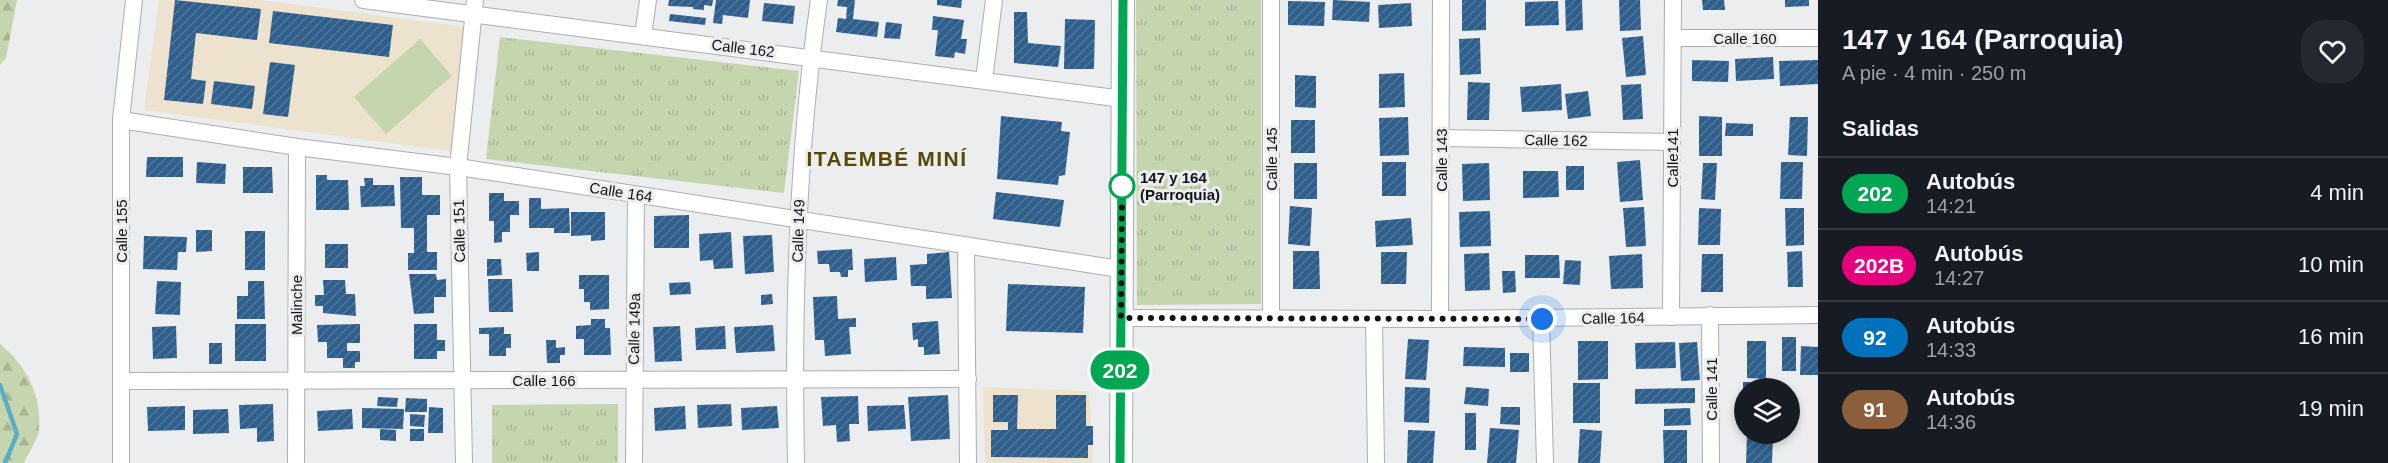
<!DOCTYPE html>
<html lang="es">
<meta charset="utf-8">
<style>
body{margin:0;font-family:Helvetica,sans-serif;background:#242831;color:#f1f3f6;height:100vh;display:flex;flex-direction:column;font-size:22px;white-space:nowrap}
*{box-sizing:border-box;margin:0}
p{font-size:20px;color:#9ea1a6}
.icon{flex:none;width:33px;height:33px;fill:none;stroke:currentColor;stroke-width:2;stroke-linecap:round;stroke-linejoin:round}
.map{position:relative;flex:1;overflow:hidden}
.drawer{display:flex;flex-direction:column;background:#171b24;width:570px}
.drawer>*{flex:none}
.badge{padding:0 12px;border-radius:20px;font-size:21px;line-height:39px}
.tools{position:absolute;left:1734px;top:378px;display:grid;gap:12px}
.tools a{display:grid;place-items:center;width:66px;height:66px;border-radius:50%;background:#171b24;box-shadow:0 3px 9px #0003;font-size:30px}
.you{position:absolute;width:30px;height:30px;margin:-15px;border:4px solid #fff;border-radius:50%;background:#1a73e8;box-shadow:0 0 0 9px #1a73e833}
.map>.badge{position:absolute;translate:-50% -50%;box-shadow:0 0 0 3px #fff}
h2{padding:0 24px;font-size:22px;line-height:54px}
.round{display:grid;place-items:center;flex:none;width:63px;height:63px;border-radius:24px;background:#242831}
.head{display:flex;align-items:center;justify-content:space-between;height:102px;padding:0 24px}
h1{font-size:28px;font-weight:700;line-height:45px}
ul{padding:0;list-style:none}
li{display:flex;align-items:center;gap:18px;height:72px;padding:0 24px;border-top:2px solid #363941}
li div{flex:1}
li b{display:block;font-size:22px}
li em{font-style:normal}
li .badge{min-width:66px;font-weight:700;text-align:center}
main{display:flex;flex:1;min-height:0}
.map>svg:first-child{display:block}
.education{fill:#ede2cd}
.grass{fill:#c5d5ad}
.forest{fill:url(#forest-firs)}
.park{fill:url(#park-tufts)}
.lines{fill:none;stroke-linecap:round;stroke-linejoin:round}
.stream{stroke:#59adc9;stroke-width:4.5}
.building{fill:url(#building-hatch)}
.minor-casing{stroke:#abadaf;stroke-width:18}
.secondary-casing{stroke:#abadaf;stroke-width:24}
.minor{stroke:#fff;stroke-width:16}
.secondary{stroke:#fff;stroke-width:22}
.line-casing{stroke:#fff;stroke-width:14}
.line{stroke:#00a651;stroke-width:9}
.walk{stroke:#121314;stroke-width:6;stroke-dasharray:0 10.8}
.stop-dot{fill:#fff;stroke:#00a651;stroke-width:3}
.labels{text-anchor:middle;dominant-baseline:central;stroke-width:6;stroke-linejoin:round;paint-order:stroke}
.street-label{font-size:15px;fill:#121314;stroke:#ebedef}
.stop-label{font-size:15px;font-weight:bold;fill:#121314;stroke:#ebedef;text-anchor:start}
.district-label{font-size:21px;font-weight:bold;letter-spacing:1.5px;fill:#584908;stroke:#ebedef}
</style>
<main>
<div class="map">
<svg width="1818" height="463" viewBox="0 0 1818 463">
<defs>
<pattern id="forest-firs" width="22" height="20" patternUnits="userSpaceOnUse" patternTransform="scale(1.5)"><rect width="22" height="20" fill="#c5d5ad"/><path d="M5 1l3.5 6h-7zM16 11l3.5 6h-7z" fill="#a8b694"/></pattern>
<pattern id="park-tufts" width="24" height="20" patternUnits="userSpaceOnUse" patternTransform="scale(1.5)"><rect width="24" height="20" fill="#c5d5ad"/><path d="M3 7l-1-3M5 7V3M7 7l1-3M15 17l-1-3M17 17v-4M19 17l1-3" fill="none" stroke="#a8b694"/></pattern>
<pattern id="building-hatch" width="6" height="6" patternUnits="userSpaceOnUse" patternTransform="scale(1.5)"><rect width="6" height="6" fill="#2f5f8d"/><path d="M-1 1l2-2M0 6l6-6M5 7l2-2" fill="none" stroke="#517598"/></pattern>
</defs>
<rect width="100%" height="100%" fill="#ebedef"/>
<!-- education -->
<g class="education">
<polygon points="159,0 261,0 474,28 457,152 144,110"/>
<polygon points="983,387 1089,391 1093,463 985,463"/>
</g>
<!-- grass -->
<polygon class="grass" points="420,39 452,76 386,134 354,97"/>
<!-- forest -->
<g class="forest">
<polygon points="0,0 17,0 6,58 0,65"/>
<path d="M 0,344 C 25,364 42,395 39,429 C 38,440 28,453 24,463 L 0,463 Z"/>
</g>
<!-- park -->
<g class="park">
<polygon points="1136,0 1261,0 1261,304 1137,305"/>
<polygon points="500,37 799,71 784,193 486,159"/>
<polygon points="618,404 618,463 492,463 492,405"/>
</g>
<g class="lines">
<!-- stream -->
<polyline class="stream" points="0,385 17,434 5,463"/>
</g>
<!-- building -->
<g class="building">
<polygon points="175,0 261,9 257,40 196,33 191,79 206,81 203,104 164,100"/>
<polygon points="669,0 713,0 712,6 704,5 704,10 693,9 693,7 668,6"/>
<polygon points="716,0 750,0 748,18 723,15 722,24 713,23"/>
<polygon points="838,0 855,0 853,19 879,22 877,37 836,32 838,18 846,19 847,7 837,6"/>
<polygon points="937,0 962,0 961,8 937,5"/>
<polygon points="1333,0 1370,2 1369,22 1332,20"/>
<polygon points="1462,0 1486,0 1486,30 1462,31"/>
<polygon points="1565,0 1582,0 1583,30 1566,31"/>
<polygon points="1619,0 1640,0 1641,30 1620,31"/>
<polygon points="1702,0 1724,0 1725,10 1703,10"/>
<polygon points="1785,0 1809,0 1809,6 1785,7"/>
<polygon points="1288,1 1325,2 1324,26 1288,25"/>
<polygon points="1558,1 1559,25 1525,26 1525,2"/>
<polygon points="764,3 795,6 793,24 762,21"/>
<polygon points="1411,3 1412,26 1379,28 1378,5"/>
<polygon points="273,11 393,25 389,57 269,43"/>
<polygon points="1014,12 1027,12 1028,43 1061,46 1058,67 1014,63"/>
<polygon points="670,14 706,18 705,25 669,21"/>
<polygon points="933,16 964,20 961,39 967,39 965,54 955,52 954,58 935,56 938,30 932,30"/>
<polygon points="1065,19 1095,20 1094,69 1064,69"/>
<polygon points="886,22 902,24 900,39 884,38"/>
<polygon points="1643,36 1646,75 1626,77 1622,38"/>
<polygon points="1480,38 1481,74 1460,75 1459,39"/>
<polygon points="1773,57 1774,79 1736,81 1735,59"/>
<polygon points="1692,60 1729,61 1728,82 1692,81"/>
<polygon points="1818,60 1818,84 1780,86 1779,61"/>
<polygon points="270,62 295,65 288,117 263,114"/>
<polygon points="1404,73 1405,107 1379,108 1379,74"/>
<polygon points="1295,75 1316,76 1316,108 1295,107"/>
<polygon points="214,81 255,86 252,109 211,104"/>
<polygon points="1468,82 1490,83 1489,120 1467,120"/>
<polygon points="1561,84 1562,110 1522,112 1520,87"/>
<polygon points="1641,84 1643,119 1623,120 1621,85"/>
<polygon points="1588,91 1591,116 1568,119 1565,94"/>
<polygon points="1001,116 1062,122 1061,131 1070,132 1065,175 1059,176 1058,185 997,179"/>
<polygon points="1699,116 1722,117 1722,156 1699,156"/>
<polygon points="1408,117 1409,155 1380,156 1379,118"/>
<polygon points="1790,117 1808,117 1807,156 1788,155"/>
<rect x="1291" y="120" width="24" height="33"/>
<polygon points="1726,123 1753,124 1753,136 1725,136"/>
<polygon points="147,157 183,157 183,177 146,177"/>
<polygon points="1640,160 1643,200 1620,202 1617,162"/>
<polygon points="197,162 226,164 225,184 196,183"/>
<rect x="1382" y="162" width="24" height="34"/>
<polygon points="1781,162 1803,162 1802,199 1780,199"/>
<rect x="1294" y="163" width="23" height="36"/>
<polygon points="1489,163 1490,200 1463,201 1462,164"/>
<polygon points="1703,163 1717,163 1715,200 1701,199"/>
<rect x="1566" y="166" width="18" height="24"/>
<polygon points="243,167 272,167 273,193 243,193"/>
<polygon points="1523,171 1558,171 1559,197 1523,198"/>
<polygon points="316,175 327,175 327,180 348,180 349,210 316,210"/>
<polygon points="400,177 422,177 422,195 440,195 440,215 427,215 427,252 437,252 437,270 408,270 408,253 414,253 414,228 401,228"/>
<polygon points="364,178 373,178 373,185 394,185 395,206 361,207 360,186 365,186"/>
<polygon points="996,192 1064,200 1060,227 993,219"/>
<polygon points="489,193 504,193 504,201 519,201 519,215 510,215 510,232 502,232 502,242 494,243 494,221 489,221"/>
<polygon points="529,198 541,198 541,209 569,208 570,233 554,233 554,228 529,228"/>
<polygon points="1290,206 1312,208 1310,246 1288,244"/>
<polygon points="1644,207 1646,246 1626,247 1623,208"/>
<polygon points="1699,208 1721,209 1720,245 1698,245"/>
<polygon points="1785,208 1804,208 1804,245 1786,246"/>
<polygon points="1490,211 1491,246 1460,247 1459,212"/>
<polygon points="571,212 605,212 605,240 591,241 591,235 571,236"/>
<polygon points="689,215 689,248 654,248 654,216"/>
<polygon points="1411,218 1413,245 1376,247 1375,221"/>
<polygon points="196,230 212,230 212,251 196,252"/>
<rect x="245" y="231" width="20" height="39"/>
<polygon points="731,232 733,268 714,269 713,260 700,261 699,234"/>
<polygon points="772,235 774,272 745,274 743,236"/>
<polygon points="144,236 187,237 186,252 178,252 177,270 143,269"/>
<rect x="325" y="244" width="23" height="24"/>
<polygon points="852,249 853,270 848,270 848,277 841,277 840,272 830,272 829,264 818,264 817,251"/>
<polygon points="1293,251 1319,251 1320,289 1293,289"/>
<polygon points="1802,251 1803,287 1788,287 1787,252"/>
<polygon points="539,252 539,271 527,271 526,253"/>
<polygon points="949,252 952,298 926,299 926,286 911,286 910,265 927,264 927,254"/>
<polygon points="1381,252 1407,252 1406,284 1381,284"/>
<polygon points="1489,253 1490,290 1465,291 1464,254"/>
<polygon points="1642,254 1643,288 1611,289 1609,256"/>
<polygon points="1702,254 1723,254 1723,292 1701,292"/>
<polygon points="1525,255 1559,255 1560,278 1525,278"/>
<polygon points="896,257 897,280 865,282 864,259"/>
<polygon points="487,259 501,259 502,275 487,276"/>
<polygon points="1565,260 1581,261 1580,285 1563,284"/>
<polygon points="1502,271 1515,271 1516,292 1503,293"/>
<polygon points="409,274 436,274 437,280 446,279 446,297 434,297 434,313 414,314"/>
<polygon points="579,275 609,275 609,309 590,310 590,302 584,302 584,289 579,289"/>
<polygon points="488,279 512,279 513,312 489,312"/>
<polygon points="323,280 345,280 346,294 355,294 356,316 323,313 323,306 315,306 315,295 324,295"/>
<polygon points="157,281 181,282 180,315 155,314"/>
<polygon points="248,281 264,281 265,319 237,319 237,296 248,296"/>
<polygon points="690,282 691,294 670,295 669,283"/>
<polygon points="1008,284 1085,287 1083,333 1006,331"/>
<polygon points="772,294 773,304 761,305 761,295"/>
<polygon points="837,296 838,319 856,318 856,327 849,327 851,354 825,356 824,340 815,340 813,297"/>
<polygon points="591,319 605,319 605,328 610,328 611,355 584,355 584,339 576,339 576,326 591,325"/>
<polygon points="938,321 940,354 924,355 924,347 918,347 918,339 913,340 912,323"/>
<rect x="235" y="324" width="31" height="37"/>
<polygon points="360,324 360,343 347,343 347,351 360,351 360,362 355,362 355,368 343,368 343,358 327,358 327,342 318,342 317,325"/>
<polygon points="414,324 437,324 437,340 445,340 445,351 437,351 437,359 414,359"/>
<polygon points="773,325 775,351 736,353 734,327"/>
<polygon points="176,326 177,358 153,359 152,327"/>
<polygon points="680,326 682,361 655,362 653,327"/>
<polygon points="725,326 726,349 696,350 695,328"/>
<polygon points="504,327 504,334 511,334 511,348 506,348 506,356 489,356 489,334 479,334 479,328"/>
<rect x="1782" y="337" width="14" height="34"/>
<polygon points="1408,339 1429,340 1426,380 1405,379"/>
<polygon points="546,340 556,340 556,348 565,347 565,355 560,355 560,363 547,363"/>
<polygon points="1578,341 1608,341 1608,379 1578,380"/>
<polygon points="1747,341 1766,341 1766,379 1747,378"/>
<polygon points="1675,342 1676,368 1636,369 1635,343"/>
<polygon points="1697,342 1700,380 1681,381 1679,343"/>
<rect x="209" y="343" width="13" height="21"/>
<polygon points="1801,346 1818,347 1818,375 1800,375"/>
<polygon points="1464,347 1505,348 1505,367 1463,366"/>
<rect x="1510" y="353" width="19" height="19"/>
<rect x="1743" y="382" width="28" height="6"/>
<rect x="1573" y="383" width="27" height="40"/>
<polygon points="1405,387 1430,388 1429,423 1404,422"/>
<polygon points="1466,387 1489,389 1488,406 1464,404"/>
<polygon points="1695,388 1695,403 1635,404 1635,389"/>
<polygon points="948,395 950,439 911,441 908,397"/>
<polygon points="993,395 1018,395 1017,429 1056,429 1056,395 1086,395 1086,426 1093,426 1093,445 1088,445 1088,458 991,457 991,430 1008,430 1008,422 993,422"/>
<polygon points="858,396 859,424 849,424 850,441 837,442 836,425 823,426 821,397"/>
<polygon points="378,397 398,398 397,407 377,406"/>
<polygon points="406,398 427,399 427,412 405,412"/>
<polygon points="273,404 274,441 257,442 257,428 240,429 239,405"/>
<polygon points="731,404 732,426 698,428 697,405"/>
<polygon points="904,405 906,429 868,431 867,406"/>
<polygon points="185,406 185,430 148,431 147,407"/>
<polygon points="685,406 686,429 655,431 654,408"/>
<polygon points="777,406 779,428 742,430 741,408"/>
<polygon points="429,407 443,408 443,433 428,433"/>
<polygon points="1501,407 1520,407 1520,425 1500,424"/>
<polygon points="362,408 404,409 403,429 362,428"/>
<polygon points="1690,408 1691,425 1664,426 1664,409"/>
<polygon points="228,409 229,433 193,434 193,410"/>
<polygon points="352,409 353,429 318,431 317,411"/>
<rect x="1465" y="413" width="11" height="37"/>
<polygon points="410,414 425,415 424,427 410,426"/>
<polygon points="1490,428 1519,430 1516,463 1487,463"/>
<polygon points="380,429 396,430 396,441 380,440"/>
<rect x="410" y="429" width="14" height="12"/>
<polygon points="1580,429 1602,431 1600,463 1578,463"/>
<polygon points="1408,430 1435,431 1433,463 1407,463"/>
<polygon points="1663,430 1687,430 1687,463 1664,463"/>
<polygon points="1747,434 1773,434 1772,463 1746,463"/>
</g>
<g class="lines">
<defs>
<g id="minor">
<polyline points="363,0 1123,99"/>
<polyline points="643,36 648,0"/>
<polyline points="1673,38 1818,38"/>
<polyline points="984,80 994,0"/>
<polyline points="121,120 297,147 458,167 1120,269"/>
<polyline points="1441,138 1672,142"/>
<polyline points="966,247 968,463"/>
<polyline points="1710,315 1711,463"/>
<polyline points="1671,317 1673,0"/>
<polyline points="1121,318 1440,319 1818,315"/>
<polyline points="1271,318 1271,0"/>
<polyline points="1374,319 1376,463"/>
<polyline points="1440,319 1441,0"/>
<polyline points="1541,319 1545,463"/>
<polyline points="121,381 968,379"/>
<polyline points="121,463 121,120 134,0"/>
<polyline points="296,463 297,147"/>
<polyline points="464,463 458,167 475,0"/>
<polyline points="634,463 636,195"/>
<path d="M 796,463 C 793,308 797,153 819,0"/>
</g>
<polyline id="secondary" points="1121,463 1123,0"/>
</defs>
<!-- minor casing -->
<use href="#minor" class="minor-casing"/>
<!-- secondary casing -->
<use href="#secondary" class="secondary-casing"/>
<!-- minor -->
<use href="#minor" class="minor"/>
<!-- secondary -->
<use href="#secondary" class="secondary"/>
</g>
<g class="lines">
<defs>
<polyline id="line" points="1120,463 1123,0"/>
</defs>
<!-- line casing -->
<use href="#line" class="line-casing"/>
<!-- line -->
<use href="#line" class="line"/>
<!-- walk -->
<polyline class="walk" points="1122,186 1121,318 1542,319"/>
</g>
<!-- markers -->
<circle class="stop-dot" cx="1122" cy="186" r="12"/>
<g class="labels">
<!-- street labels -->
<g class="street-label">
<text x="1745" y="38">Calle 160</text>
<text transform="translate(743 48) rotate(7)">Calle 162</text>
<text transform="translate(1556 140) rotate(1)">Calle 162</text>
<text transform="translate(1672 158) rotate(-90)">Calle141</text>
<text transform="translate(1271 159) rotate(-90)">Calle 145</text>
<text transform="translate(1441 160) rotate(-90)">Calle 143</text>
<text transform="translate(621 192) rotate(9)">Calle 164</text>
<text transform="translate(121 231) rotate(-90)">Calle 155</text>
<text transform="translate(459 231) rotate(-91)">Calle 151</text>
<text transform="translate(798 231) rotate(-88)">Calle 149</text>
<text transform="translate(296 305) rotate(-90)">Malinche</text>
<text transform="translate(1613 318) rotate(-1)">Calle 164</text>
<text transform="translate(634 329) rotate(-89)">Calle 149a</text>
<text x="544" y="380">Calle 166</text>
<text transform="translate(1711 389) rotate(-90)">Calle 141</text>
</g>
<!-- stop labels -->
<g class="stop-label">
<text x="1140" y="177">147 y 164<tspan x="1140" dy="17">(Parroquia)</tspan></text>
</g>
<!-- district labels -->
<g class="district-label">
<text x="887" y="158">ITAEMBÉ MINÍ</text>
</g>
</g>
</svg>
<div class="tools">
<a><svg class="icon" aria-label="layers" viewBox="0 0 24 24"><path d="M12 4l9 5-9 5-9-5zM3 14l9 5 9-5"/></svg></a>
</div>
<div class="you" style="left:1542px;top:319px"></div>
<b class="badge" style="left:1120px;top:370px;background:#00a651;color:#fff">202</b>
</div>
<section class="drawer">
<div class="head"><div><h1>147 y 164 (Parroquia)</h1><p>A pie · 4 min · 250 m</p></div><a class="round"><svg class="icon" aria-label="heart" viewBox="0 0 24 24"><path d="M12 20l-8-8c-3-5 5-10 8-4 3-6 11-1 8 4z"/></svg></a></div>
<h2>Salidas</h2>
<ul>
<li><span class="badge" style="background:#00a651;color:#fff">202</span><div><b>Autobús</b><p>14:21</p></div><em>4 min</em></li>
<li><span class="badge" style="background:#e6007e;color:#fff">202B</span><div><b>Autobús</b><p>14:27</p></div><em>10 min</em></li>
<li><span class="badge" style="background:#0072bc;color:#fff">92</span><div><b>Autobús</b><p>14:33</p></div><em>16 min</em></li>
<li><span class="badge" style="background:#8b5e3c;color:#fff">91</span><div><b>Autobús</b><p>14:36</p></div><em>19 min</em></li>
</ul>
</section>
</main>
